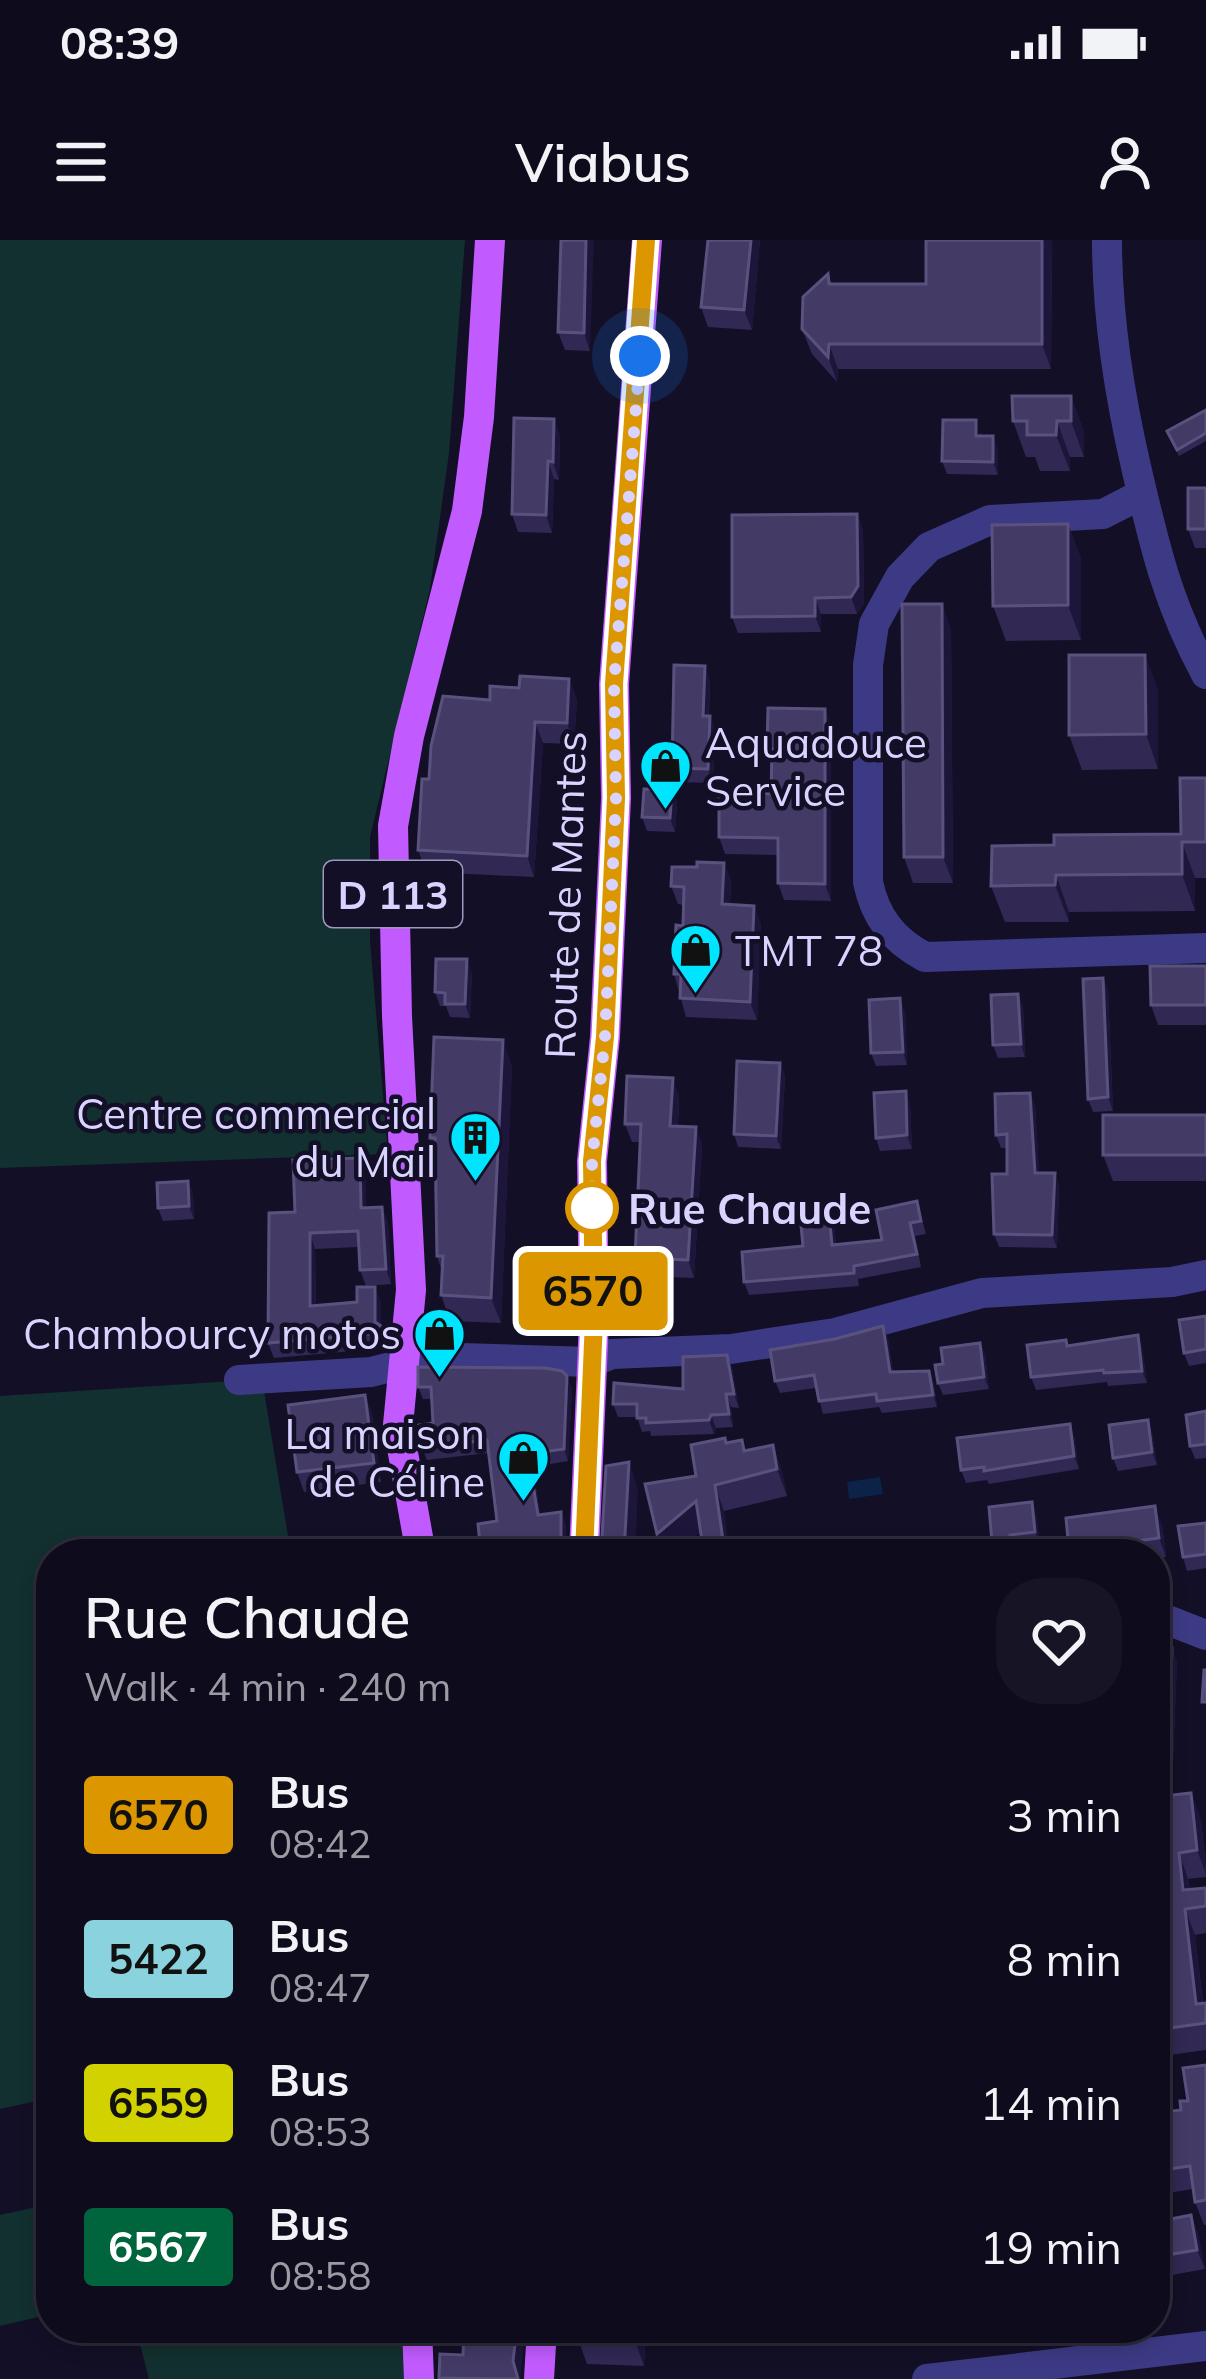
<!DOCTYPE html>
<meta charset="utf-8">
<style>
body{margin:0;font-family:Mulish,sans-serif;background:#171425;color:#f1f3f6;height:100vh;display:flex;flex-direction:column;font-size:45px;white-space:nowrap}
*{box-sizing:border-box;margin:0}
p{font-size:39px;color:#9b9ba3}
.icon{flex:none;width:66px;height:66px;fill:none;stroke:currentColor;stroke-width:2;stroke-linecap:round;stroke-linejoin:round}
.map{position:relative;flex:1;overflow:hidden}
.panel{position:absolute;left:36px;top:1299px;width:1134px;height:804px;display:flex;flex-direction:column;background:#0e0b1c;border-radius:48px;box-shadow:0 6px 18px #0003,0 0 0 3px #2e2b3b}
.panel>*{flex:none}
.badge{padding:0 24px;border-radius:9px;font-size:42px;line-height:78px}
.you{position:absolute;width:60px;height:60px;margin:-30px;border:9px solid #fff;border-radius:50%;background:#1a73e8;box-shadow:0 0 0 18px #1a73e833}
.map>.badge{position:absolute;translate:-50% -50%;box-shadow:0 0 0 6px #fff}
.round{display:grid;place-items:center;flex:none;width:126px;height:126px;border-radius:48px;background:#171425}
.headline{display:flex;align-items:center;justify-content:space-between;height:204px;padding:0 48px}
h1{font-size:57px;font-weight:600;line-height:90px}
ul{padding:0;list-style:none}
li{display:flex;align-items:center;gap:36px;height:144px;padding:0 48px}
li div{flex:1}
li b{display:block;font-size:45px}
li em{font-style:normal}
li .badge{min-width:132px;font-weight:700;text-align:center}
.status{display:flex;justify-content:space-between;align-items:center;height:84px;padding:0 60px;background:#0e0b1c;direction:ltr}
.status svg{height:33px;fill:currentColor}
header{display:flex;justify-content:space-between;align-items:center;height:156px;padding:0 48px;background:#0e0b1c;font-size:54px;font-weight:600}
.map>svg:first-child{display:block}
.green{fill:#12302f}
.water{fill:#0c2248}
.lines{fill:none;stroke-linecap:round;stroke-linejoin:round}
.minor{stroke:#3d3a85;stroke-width:30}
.major{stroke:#c25bff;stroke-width:30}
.wall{fill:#312854}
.shaded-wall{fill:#1d163a}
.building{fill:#433a66;stroke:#5a527e;stroke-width:3}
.line-casing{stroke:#fff;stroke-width:27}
.line{stroke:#dc9600;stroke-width:18}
.walk{stroke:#d9d4ff;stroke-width:12;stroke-dasharray:0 21.6}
.stop-dot{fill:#fff;stroke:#dc9600;stroke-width:6}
.labels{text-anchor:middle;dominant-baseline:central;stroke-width:9;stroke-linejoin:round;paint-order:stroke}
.shield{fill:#130f26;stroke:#9e99be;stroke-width:3}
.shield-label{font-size:39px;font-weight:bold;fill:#d9d4ff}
.poi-label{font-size:42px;fill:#d9d4ff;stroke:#130f26;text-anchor:end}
.street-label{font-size:42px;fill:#d9d4ff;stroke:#130f26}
.stop-label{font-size:42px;font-weight:bold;fill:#d9d4ff;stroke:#130f26;text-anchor:start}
</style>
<div class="status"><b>08:39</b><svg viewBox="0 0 49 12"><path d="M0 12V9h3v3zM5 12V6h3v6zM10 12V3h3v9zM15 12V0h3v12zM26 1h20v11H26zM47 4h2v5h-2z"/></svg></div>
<header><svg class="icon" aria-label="menu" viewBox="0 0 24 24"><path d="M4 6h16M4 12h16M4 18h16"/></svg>Viabus<svg class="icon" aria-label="person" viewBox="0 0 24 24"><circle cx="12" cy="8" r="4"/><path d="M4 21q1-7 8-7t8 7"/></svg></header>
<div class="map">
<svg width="1206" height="2139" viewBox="0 0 1206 2139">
<rect width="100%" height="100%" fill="#130f26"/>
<!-- green -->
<g class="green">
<polygon points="0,0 465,0 449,213 430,349 370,597 370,701 388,914 0,928"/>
<polygon points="262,1139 291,1314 51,1314 51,1858 0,1869 0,1156"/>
<polygon points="51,1964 51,2074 0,2086 0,1975"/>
<polygon points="136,2088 402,2088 407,2139 149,2139"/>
</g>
<!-- water -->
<polygon class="water" points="880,1237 883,1254 849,1259 847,1242"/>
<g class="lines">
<!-- minor -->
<g class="minor">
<path d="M 1107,0 C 1107,79 1119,154 1137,231 C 1155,308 1168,364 1206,434"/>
<path d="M 1142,254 L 1103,274 L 990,280 L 929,307 L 900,337 L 874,384 L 868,425 L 868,642 C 875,677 893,700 925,717 L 1206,708"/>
<polyline points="239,1140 371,1132 430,1117 592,1122 612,1114 731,1109 835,1093 982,1053 1172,1042 1206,1035"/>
<polyline points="1155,1381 1170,1381 1206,1395"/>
<polyline points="927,2139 1206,2106"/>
</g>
<!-- major -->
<g class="major">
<polyline points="421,1314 398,1185 411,1050 397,776 393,586 409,496 467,271 479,177 490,0"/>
<polyline points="584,1314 594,1080 592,921 605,797 616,558 614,444 647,0"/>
<polyline points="417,2088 419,2139"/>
<polyline points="539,2139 542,2088"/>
</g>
</g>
<!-- wall -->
<g class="wall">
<polygon points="561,0 590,111 565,110 558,92"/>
<polygon points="708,0 760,0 752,90 708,87 701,67"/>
<polygon points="1052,0 1051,129 838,129 837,142 812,114 802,89 828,34 832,44 926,44"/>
<polygon points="1071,156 1084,193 1084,217 1070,217 1070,231 1040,231 1035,217 1026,217 1013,181"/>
<polygon points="1206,170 1206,201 1179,216 1167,191"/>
<polygon points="554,179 560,197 559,240 554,239 552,293 518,292 512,274"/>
<polygon points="981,193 981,196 998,209 998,235 947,234 942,221"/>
<polygon points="1206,248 1206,308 1195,308 1188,289"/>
<polygon points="857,274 863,290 864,363 857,374 821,374 821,392 738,393 732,377"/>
<polygon points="1068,284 1081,319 1081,400 1006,401 993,366"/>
<polygon points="951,389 953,643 913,643 904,617"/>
<polygon points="569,439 577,460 574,504 543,503 534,637 426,632 418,610 490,460 519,448"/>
<polygon points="710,439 709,476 715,489 713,543 677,542 672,528"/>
<polygon points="1158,449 1158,529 1082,530 1069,495"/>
<polygon points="831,486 831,661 784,660 778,643 778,615 725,614 719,597 771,554 772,523 767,508"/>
<polygon points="1206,538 1206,638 1195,638 1195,671 1069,672 1069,682 1005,682 991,646 1054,605 1181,594"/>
<polygon points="672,550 677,563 675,592 647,591 642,577"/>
<polygon points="724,623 731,641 730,665 761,684 757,780 686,777 674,734 683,686 683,665 678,664 671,646 697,627"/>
<polygon points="1206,726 1206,785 1158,785 1151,765"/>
<polygon points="472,733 470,778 450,777 446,766 440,766 435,752"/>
<polygon points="1103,738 1108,751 1113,871 1093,872 1088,859"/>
<polygon points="1018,754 1023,767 1025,817 998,818 993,805"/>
<polygon points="905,771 907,825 876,826 871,813"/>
<polygon points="780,823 785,836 781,909 738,907 734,894"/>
<polygon points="512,825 501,1083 450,1081 441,1055 442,1032 437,1016 435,911 430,898"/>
<polygon points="1030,853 1035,866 1039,933 1059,946 1057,1008 999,1007 994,994 1007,934 1007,908 1001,908 996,895"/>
<polygon points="679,856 678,887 696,887 702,905 694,1038 642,1036 635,1018 640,902 632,902 625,884"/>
<polygon points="910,864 912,909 880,911 876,898"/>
<polygon points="1206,875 1206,941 1113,941 1103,915"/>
<polygon points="365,934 366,968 382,967 388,983 391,1044 366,1046 360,1030 359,1007 315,1009 316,1065 381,1062 381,1086 386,1101 386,1108 274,1118 268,1103 295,972"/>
<polygon points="188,941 193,955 194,979 163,981 158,968"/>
<polygon points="917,961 926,994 915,996 921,1027 858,1039 859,1046 749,1055 744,1042 803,1006 829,973 834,986 836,1004 882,1000"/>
<polygon points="1206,1076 1206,1123 1189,1126 1184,1113"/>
<polygon points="1138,1095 1142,1107 1147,1143 1108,1146 1107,1142 1036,1150 1031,1137 1066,1100 1068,1106"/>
<polygon points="888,1099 893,1132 929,1131 934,1144 937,1167 882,1173 879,1167 823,1174 816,1148 780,1153 775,1141"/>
<polygon points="980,1103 985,1115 989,1149 943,1155 938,1143 943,1124"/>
<polygon points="727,1115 732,1128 739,1168 731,1167 733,1187 716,1188 714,1194 651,1196 650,1191 642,1192 637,1177 618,1177 613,1164 683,1149"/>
<polygon points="418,1147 572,1149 568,1221 533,1227 540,1275 566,1284 565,1314 481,1314 497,1281 488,1213 427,1220 422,1208 433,1183 432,1159 423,1159"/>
<polygon points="365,1155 372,1174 381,1242 304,1252 297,1232"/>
<polygon points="1206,1171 1206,1218 1195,1219 1190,1206"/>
<polygon points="1152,1193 1157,1225 1118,1231 1113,1218"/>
<polygon points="1074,1197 1079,1229 989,1244 987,1240 966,1243 961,1230"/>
<polygon points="742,1200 746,1210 773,1205 782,1232 787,1256 724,1271 674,1314 665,1314 696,1236 727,1203"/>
<polygon points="989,1267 1036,1275 1040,1305 1015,1308"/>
<polygon points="1206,1283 1206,1328 1187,1331 1183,1317"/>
<polygon points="1162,1285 1166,1317 1155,1318 1155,1314 1071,1314 1069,1310"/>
<polygon points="1155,1392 1165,1392 1169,1408 1177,1421 1173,1522 1155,1521"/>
<polygon points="1155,1557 1201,1579 1206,1629 1206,1637 1188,1639 1190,1650 1206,1648 1206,1693 1195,1695 1203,1763 1206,1763 1206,1810 1155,1817"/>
<polygon points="1206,1825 1206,1985 1204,1985 1195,1962 1193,1949 1155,1955 1155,1873 1181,1870"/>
<polygon points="1191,1975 1198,1995 1205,2029 1155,2038 1155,1982"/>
<polygon points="646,2088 644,2126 587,2124 577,2096"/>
<polygon points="695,2088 747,2088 698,2095"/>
</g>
<!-- shaded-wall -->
<g class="shaded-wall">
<polygon points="586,0 594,0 590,111 584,93"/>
<polygon points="751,0 760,0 752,90 744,70"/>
<polygon points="1042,0 1052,0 1051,129 1042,104"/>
<polygon points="829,104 838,129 837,142 828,117"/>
<polygon points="1071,156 1084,193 1084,217 1071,181"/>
<polygon points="554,179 560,197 559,240 553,222"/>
<polygon points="1057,181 1070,217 1070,231 1056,195"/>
<polygon points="993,196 998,209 998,235 993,222"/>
<polygon points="548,221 554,239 552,293 546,275"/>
<polygon points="857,274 863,290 864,363 857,374 851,357"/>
<polygon points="1068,284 1081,319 1081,400 1068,365"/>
<polygon points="815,358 821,374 821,392 815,376"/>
<polygon points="942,364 951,389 953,643 943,617"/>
<polygon points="1145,415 1158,449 1158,529 1146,494"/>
<polygon points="705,426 710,439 708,489 703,476"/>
<polygon points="569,439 577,460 574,504 567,483"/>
<polygon points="825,469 831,486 831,661 825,644"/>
<polygon points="710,476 715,489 713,543 708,529"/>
<polygon points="535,482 543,503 534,637 527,616"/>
<polygon points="672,550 677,563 675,592 670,578"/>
<polygon points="1182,602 1195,638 1195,671 1182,634"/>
<polygon points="724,623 731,641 729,683 722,664"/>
<polygon points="1056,635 1069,672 1069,682 1055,645"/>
<polygon points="754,666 761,684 757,780 750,762"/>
<polygon points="467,719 472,733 470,778 465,764"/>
<polygon points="1103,738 1108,751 1113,871 1108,857"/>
<polygon points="1018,754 1023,767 1025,817 1021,804"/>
<polygon points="900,758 905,771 907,825 903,812"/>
<polygon points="503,800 512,825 501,1083 491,1058"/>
<polygon points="780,823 785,836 781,909 776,896"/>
<polygon points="673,838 679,856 677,904 670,886"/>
<polygon points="906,851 910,864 912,909 907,895"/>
<polygon points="1030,853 1035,866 1040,946 1035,933"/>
<polygon points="696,887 702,905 694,1038 688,1020"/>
<polygon points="360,918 365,934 367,984 361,968"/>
<polygon points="1055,933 1059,946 1057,1008 1052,995"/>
<polygon points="188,941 193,955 194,979 189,966"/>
<polygon points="382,967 388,983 391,1044 386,1029"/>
<polygon points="829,973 834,986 837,1018 832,1005"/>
<polygon points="310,993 315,1009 316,1081 310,1066"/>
<polygon points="375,1047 381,1062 381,1086 386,1101 386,1108 375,1082"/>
<polygon points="883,1086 888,1099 895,1145 890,1132"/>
<polygon points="1138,1095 1142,1107 1147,1143 1142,1131"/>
<polygon points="980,1103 985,1115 989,1149 984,1137"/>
<polygon points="727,1115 732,1128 739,1168 734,1154"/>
<polygon points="929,1131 934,1144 937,1167 933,1155"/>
<polygon points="567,1136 572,1149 568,1221 564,1209"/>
<polygon points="726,1154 731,1167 733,1187 729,1174"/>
<polygon points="365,1155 372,1174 381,1242 374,1223"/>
<polygon points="711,1175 716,1188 714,1194 709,1180"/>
<polygon points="1148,1180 1152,1193 1157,1225 1152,1212"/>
<polygon points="1070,1184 1074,1197 1079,1229 1074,1216"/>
<polygon points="773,1205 782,1232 787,1256 777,1229"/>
<polygon points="528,1214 533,1227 542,1288 538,1275"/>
<polygon points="629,1222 638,1249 635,1314 624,1314"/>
<polygon points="715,1245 724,1271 730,1314 725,1314"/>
<polygon points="696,1261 706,1287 674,1314 665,1314 657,1294"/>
<polygon points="1032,1262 1036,1275 1040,1305 1035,1292"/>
<polygon points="1155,1266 1162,1285 1166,1317 1159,1298"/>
<polygon points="561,1272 566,1284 565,1314 561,1305"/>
<polygon points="1172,1408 1177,1421 1173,1522 1168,1509"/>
<polygon points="1191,1553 1201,1579 1206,1634 1197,1610"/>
<polygon points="1179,1613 1188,1639 1192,1668 1183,1650"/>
<polygon points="1185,1669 1195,1695 1205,1784 1196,1764"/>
<polygon points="1191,1975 1198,1995 1205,2029 1197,2010"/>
<polygon points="517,2088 526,2088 520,2139 518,2139 513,2121"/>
<polygon points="635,2088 646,2088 644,2126 634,2098"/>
</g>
<!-- building -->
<g class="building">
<polygon points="561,0 586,0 584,93 558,92"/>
<polygon points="708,0 751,0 744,70 701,67"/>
<polygon points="926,0 1042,0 1042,104 829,104 828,117 802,89 803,57 828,34 829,44 926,44"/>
<polygon points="1012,156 1071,156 1071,181 1057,181 1056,195 1027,195 1027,181 1013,181"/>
<polygon points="1206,170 1206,193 1177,210 1167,191"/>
<polygon points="514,178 554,179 553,222 548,221 546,275 512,274"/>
<polygon points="943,180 976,180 976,196 993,196 993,222 942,221"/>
<rect x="1188" y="248" width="18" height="41"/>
<polygon points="857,274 858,346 851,357 815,358 815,376 732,377 732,275"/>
<polygon points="1068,284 1068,365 993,366 992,285"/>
<polygon points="902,364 942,364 943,617 904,617"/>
<polygon points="1069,415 1145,415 1146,494 1069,495"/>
<polygon points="674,425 705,426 703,476 710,476 708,529 672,528"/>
<polygon points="520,436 569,439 567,483 535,482 527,616 418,610 422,539 429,539 431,506 443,456 490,460 490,446 519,448"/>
<polygon points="768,468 825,469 825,644 778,643 778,598 719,597 719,553 771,554 772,509 767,508"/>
<polygon points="1180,538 1206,538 1206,602 1182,602 1182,634 1056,635 1055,645 991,646 992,606 1054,605 1054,595 1181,594"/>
<polygon points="644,549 672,550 670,578 642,577"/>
<polygon points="697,622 724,623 722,664 754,666 750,762 680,758 681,734 674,734 676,685 683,686 684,647 671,646 672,627 697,627"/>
<polygon points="436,719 467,719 465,764 445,764 445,753 435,752"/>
<polygon points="1150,726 1206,726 1206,765 1151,765"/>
<polygon points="1103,738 1108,857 1088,859 1083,739"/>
<polygon points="1018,754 1021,804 993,805 991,755"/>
<polygon points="900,758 903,812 871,813 869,760"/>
<polygon points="434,797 503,800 491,1058 441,1055 443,1016 437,1016 435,898 430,898"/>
<polygon points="737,821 780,823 776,896 734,894"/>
<polygon points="627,836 673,838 670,886 696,887 688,1020 635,1018 641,884 625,884"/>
<polygon points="906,851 907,895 876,898 874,853"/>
<polygon points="1030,853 1035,933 1055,933 1052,995 994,994 992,934 1007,934 1007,894 996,895 995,854"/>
<rect x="1103" y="875" width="103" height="40"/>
<polygon points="360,918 361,968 382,967 386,1029 360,1030 358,991 310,993 310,1066 357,1062 357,1047 375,1047 375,1082 381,1086 380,1093 268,1103 269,973 295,972 293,920"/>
<polygon points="188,941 189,966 158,968 157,943"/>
<polygon points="917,961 921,981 910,983 917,1014 854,1026 854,1033 744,1042 742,1012 803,1006 800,975 829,973 832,1005 882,1000 876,970"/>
<polygon points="1206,1076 1206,1109 1184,1113 1179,1080"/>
<polygon points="883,1086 890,1132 929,1131 933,1155 877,1161 876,1154 819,1161 814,1135 775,1141 770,1110 835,1099"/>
<polygon points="1138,1095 1142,1131 1104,1133 1103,1130 1031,1137 1027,1105 1066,1100 1067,1106"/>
<polygon points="980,1103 984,1137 938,1143 935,1125 943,1124 941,1108"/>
<polygon points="727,1115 734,1154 726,1154 729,1174 711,1175 709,1180 646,1183 646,1178 637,1178 637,1164 613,1164 614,1143 683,1149 683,1117"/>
<polygon points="418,1127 545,1128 562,1131 567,1136 564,1209 528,1214 538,1275 561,1272 561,1305 500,1314 481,1314 478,1284 497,1281 487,1200 422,1208 419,1185 433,1183 431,1147 418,1147"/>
<polygon points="365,1155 374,1223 297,1232 288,1165"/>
<polygon points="1206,1171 1206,1204 1190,1206 1186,1175"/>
<polygon points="1148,1180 1152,1212 1113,1218 1109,1185"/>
<polygon points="1070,1184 1074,1216 984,1231 984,1227 961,1230 957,1198"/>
<polygon points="725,1198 726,1203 742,1200 744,1211 773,1205 777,1229 715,1245 725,1314 704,1314 696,1261 657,1294 645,1244 696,1236 691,1205"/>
<polygon points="629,1222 624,1314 601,1314 606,1226"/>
<polygon points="1032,1262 1035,1292 1010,1295 1013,1314 993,1314 989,1267"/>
<polygon points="1155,1266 1159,1298 1069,1310 1066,1278"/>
<polygon points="1206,1283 1206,1314 1183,1317 1178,1286"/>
<polygon points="1155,1392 1165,1392 1164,1407 1172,1408 1168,1509 1155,1508"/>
<polygon points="1204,1430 1206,1430 1206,1462 1202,1462"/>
<polygon points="1191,1553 1197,1610 1179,1613 1183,1650 1206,1648 1206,1666 1185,1669 1196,1764 1206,1763 1206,1783 1155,1790 1155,1557"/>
<polygon points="1206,1825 1206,1960 1195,1962 1190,1926 1155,1931 1155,1873 1181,1870 1180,1861 1188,1861 1183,1828"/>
<polygon points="1191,1975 1197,2010 1155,2017 1155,1982"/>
<polygon points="464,2088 517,2088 513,2121 518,2139 439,2138 440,2114 463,2115"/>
<polygon points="577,2088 635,2088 634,2098 577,2096"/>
</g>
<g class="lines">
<defs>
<polyline id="line" points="584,1314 594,1080 592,921 605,797 616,558 614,444 646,0"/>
</defs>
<!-- line casing -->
<use href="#line" class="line-casing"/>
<!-- line -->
<use href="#line" class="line"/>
<!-- walk -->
<polyline class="walk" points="592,968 592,921 605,797 616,558 614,444 640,116"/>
</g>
<!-- icons -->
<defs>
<symbol id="shop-pin" viewBox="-11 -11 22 30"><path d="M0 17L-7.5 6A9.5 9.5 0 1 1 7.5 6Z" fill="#00e5ff" stroke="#130f26"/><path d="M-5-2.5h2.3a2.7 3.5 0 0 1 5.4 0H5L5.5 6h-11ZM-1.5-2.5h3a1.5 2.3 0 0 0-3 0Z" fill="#111"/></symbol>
<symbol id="building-pin" viewBox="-11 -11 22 30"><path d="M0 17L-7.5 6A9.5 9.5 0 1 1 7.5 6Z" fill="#00e5ff" stroke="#130f26"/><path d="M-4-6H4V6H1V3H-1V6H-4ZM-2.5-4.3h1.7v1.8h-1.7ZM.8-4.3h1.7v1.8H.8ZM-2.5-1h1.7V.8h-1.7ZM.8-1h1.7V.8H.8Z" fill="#111"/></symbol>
</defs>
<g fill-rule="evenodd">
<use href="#shop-pin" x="636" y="496" width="59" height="81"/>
<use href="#shop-pin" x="666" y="680" width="59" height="81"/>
<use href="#building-pin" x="446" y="868" width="59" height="81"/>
<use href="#shop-pin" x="410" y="1064" width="59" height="81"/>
<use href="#shop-pin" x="494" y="1188" width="59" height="81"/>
</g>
<!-- markers -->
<circle class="stop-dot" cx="592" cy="968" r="24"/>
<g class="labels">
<!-- shield labels -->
<rect class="shield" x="324" y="621" width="138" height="66" rx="9"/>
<g class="shield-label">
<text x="393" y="654">D 113</text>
</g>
<!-- poi labels -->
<g class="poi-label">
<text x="705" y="502" text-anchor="start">Aquadouce<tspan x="705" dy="48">Service</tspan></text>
<text x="735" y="710" text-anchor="start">TMT 78</text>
<text x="436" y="873">Centre commercial<tspan x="436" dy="48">du Mail</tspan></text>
<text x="401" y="1093">Chambourcy motos</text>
<text x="485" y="1193">La maison<tspan x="485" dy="48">de Céline</tspan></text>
</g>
<!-- street labels -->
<g class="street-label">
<text transform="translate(565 655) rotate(-88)">Route de Mantes</text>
</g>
<!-- stop labels -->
<g class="stop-label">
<text x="628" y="968">Rue Chaude</text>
</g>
</g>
</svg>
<div class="you" style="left:640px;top:116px"></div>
<b class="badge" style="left:593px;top:1051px;background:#dc9600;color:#111">6570</b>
<section class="panel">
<div class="headline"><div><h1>Rue Chaude</h1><p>Walk · 4 min · 240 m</p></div><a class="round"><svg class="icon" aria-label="heart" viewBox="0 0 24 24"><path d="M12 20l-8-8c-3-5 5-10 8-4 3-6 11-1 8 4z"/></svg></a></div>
<ul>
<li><span class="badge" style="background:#dc9600;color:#111">6570</span><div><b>Bus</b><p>08:42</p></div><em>3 min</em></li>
<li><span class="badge" style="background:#8ad3de;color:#111">5422</span><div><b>Bus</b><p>08:47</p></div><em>8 min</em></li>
<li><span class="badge" style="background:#d2d200;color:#111">6559</span><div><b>Bus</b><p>08:53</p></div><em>14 min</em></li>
<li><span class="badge" style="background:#00643c;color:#fff">6567</span><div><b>Bus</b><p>08:58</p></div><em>19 min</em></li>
</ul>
</section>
</div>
